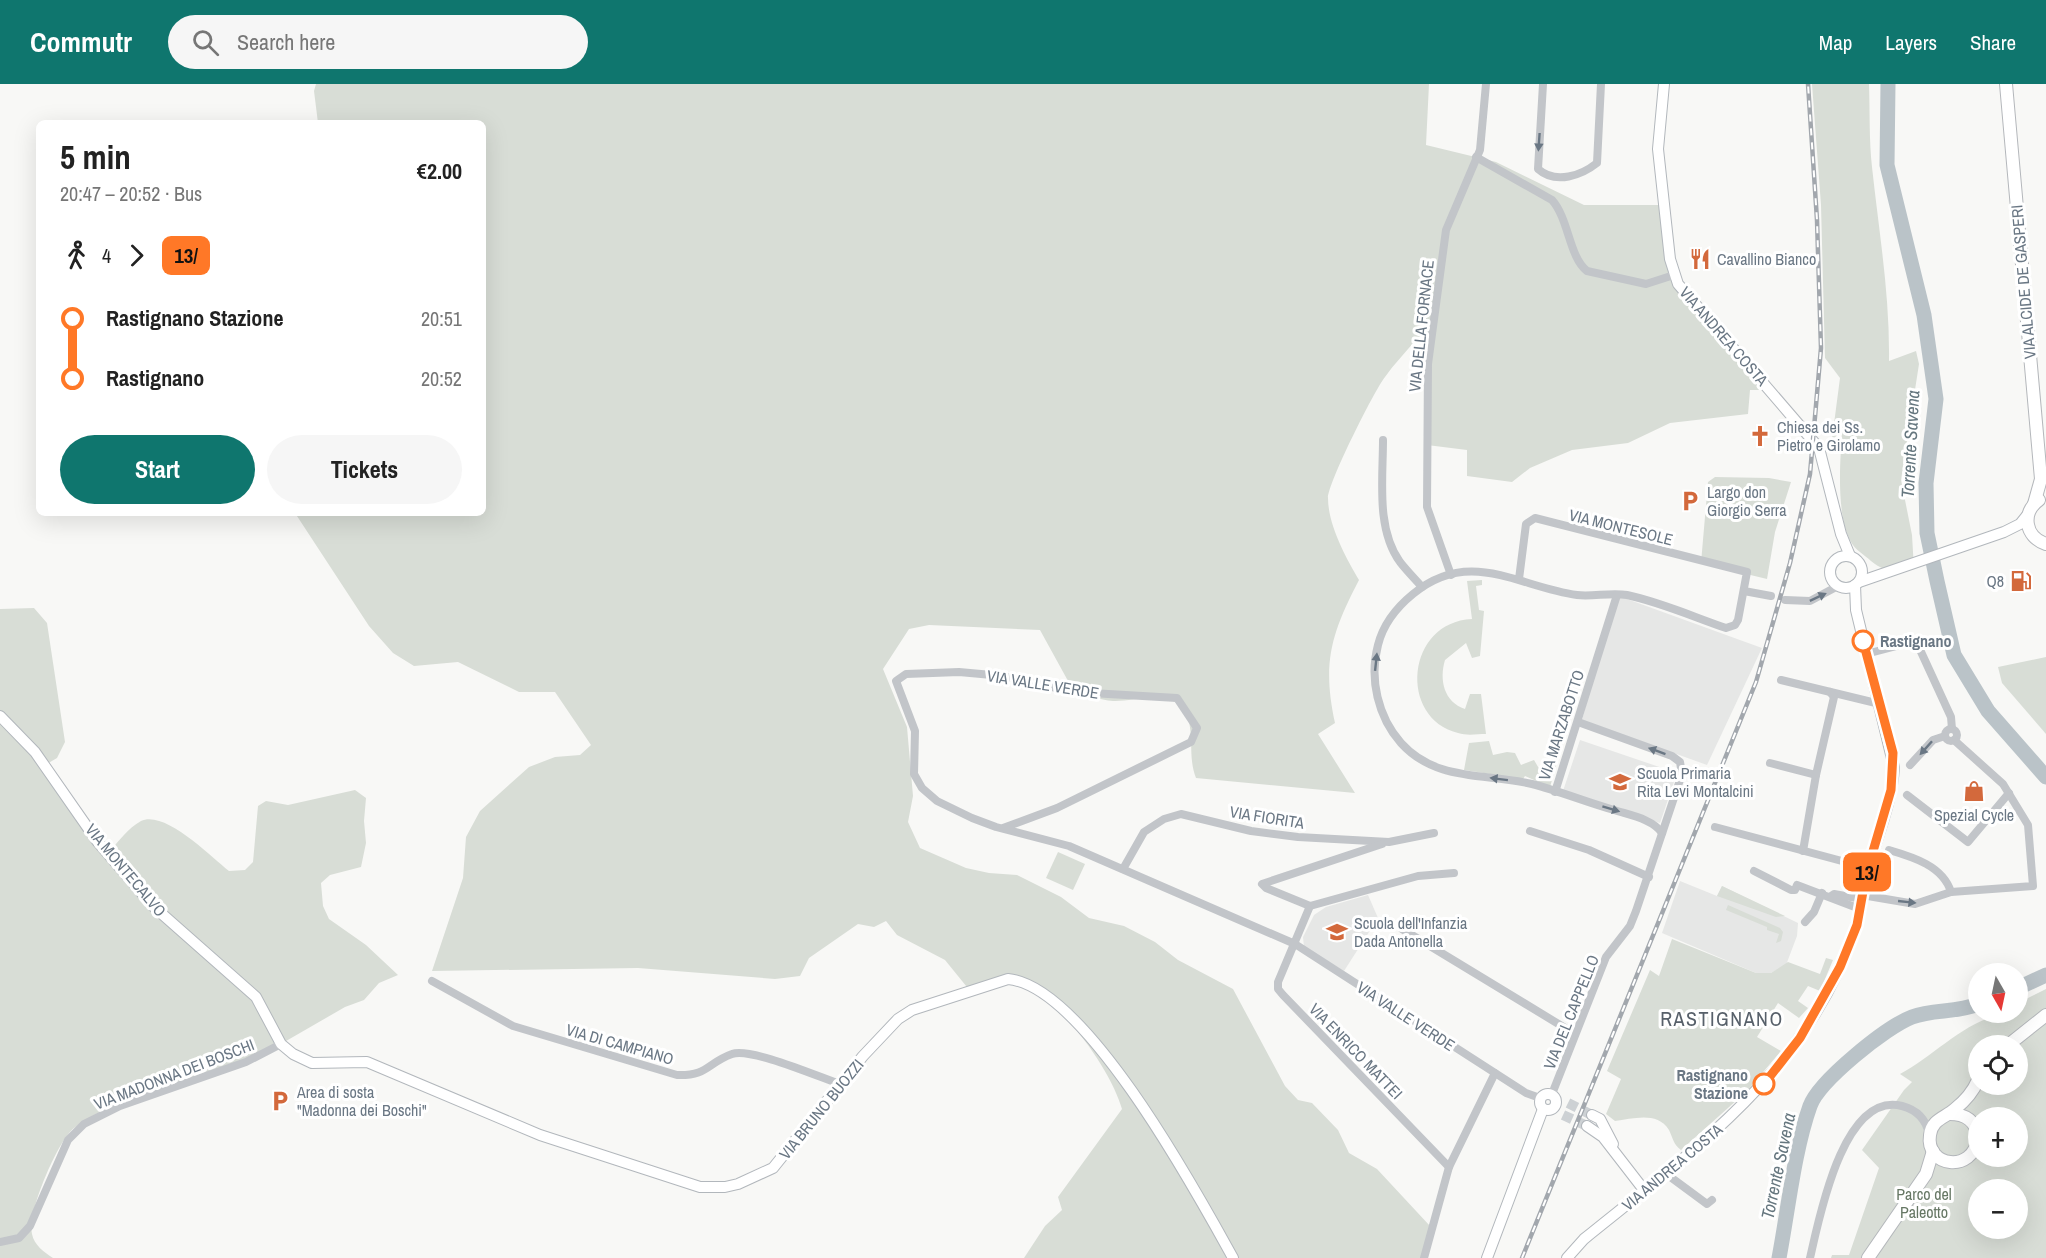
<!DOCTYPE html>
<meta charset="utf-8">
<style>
body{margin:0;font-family:"Archivo Narrow",sans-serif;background:#f6f6f6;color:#222;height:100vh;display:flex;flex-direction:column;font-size:22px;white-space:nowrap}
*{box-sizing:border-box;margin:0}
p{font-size:20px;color:#767676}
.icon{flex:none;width:33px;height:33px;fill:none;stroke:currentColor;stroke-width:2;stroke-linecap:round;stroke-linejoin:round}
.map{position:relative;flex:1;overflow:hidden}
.side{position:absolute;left:36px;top:36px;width:450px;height:396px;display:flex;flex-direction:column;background:#fff;border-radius:9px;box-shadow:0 6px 24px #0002}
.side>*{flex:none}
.badge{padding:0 12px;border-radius:9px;font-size:21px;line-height:39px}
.needle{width:39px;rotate:171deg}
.controls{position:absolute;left:1968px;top:879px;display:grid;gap:12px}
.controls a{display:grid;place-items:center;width:60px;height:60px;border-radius:50%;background:#fff;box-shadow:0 6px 24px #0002;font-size:30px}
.map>.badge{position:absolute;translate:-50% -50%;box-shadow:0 0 0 3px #fff}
.legs{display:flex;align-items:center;gap:9px;height:66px;padding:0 24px;font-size:20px}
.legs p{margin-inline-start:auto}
.summary{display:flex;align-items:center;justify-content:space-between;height:102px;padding:0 24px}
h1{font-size:33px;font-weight:700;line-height:45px}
.cta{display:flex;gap:12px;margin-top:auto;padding:12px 24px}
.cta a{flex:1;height:69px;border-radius:36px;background:#0f766e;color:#fff;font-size:24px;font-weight:700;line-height:69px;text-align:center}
.cta a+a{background:#f6f6f6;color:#222}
ul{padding:0 24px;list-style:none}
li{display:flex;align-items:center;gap:21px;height:60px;font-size:22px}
li i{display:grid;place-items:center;width:9px;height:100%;margin:0 8px;background:currentColor}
li i::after{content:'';width:15px;height:15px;margin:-8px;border:4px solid;border-radius:50%;background:#fff}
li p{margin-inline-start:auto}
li:first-child i{background:linear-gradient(#0000 50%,currentColor 0)}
li:last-child i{background:linear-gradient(currentColor 50%,#0000 0)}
header{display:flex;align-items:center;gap:36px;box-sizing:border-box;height:84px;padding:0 30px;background:#0f766e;color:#fff}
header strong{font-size:28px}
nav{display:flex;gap:33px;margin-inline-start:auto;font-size:21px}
.search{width:420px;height:54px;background:#f6f6f6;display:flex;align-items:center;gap:15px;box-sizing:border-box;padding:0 21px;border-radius:33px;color:#767676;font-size:22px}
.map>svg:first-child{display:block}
.built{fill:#e6e7e6}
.green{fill:#d8ddd6;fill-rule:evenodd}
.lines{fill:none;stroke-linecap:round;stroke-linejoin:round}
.river{stroke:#bac3c8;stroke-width:15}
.secondary-tunnel{stroke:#cdd1d4;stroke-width:10;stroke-dasharray:10 5;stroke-linecap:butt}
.secondary-casing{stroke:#b2b7bc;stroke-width:12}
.primary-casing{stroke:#b4b7bb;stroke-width:14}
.street{stroke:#c2c5c9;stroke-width:8}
.secondary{stroke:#fff;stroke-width:10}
.primary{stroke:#fff;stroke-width:12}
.rail-casing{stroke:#a2a7ad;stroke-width:4.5}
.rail{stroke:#fff;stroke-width:2;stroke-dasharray:7;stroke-linecap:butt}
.oneway{fill:#6a7784}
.line-1-casing{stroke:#fff;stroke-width:14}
.line-1{stroke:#ff7827;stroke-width:9}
.stop-1-dot{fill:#fff;stroke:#ff7827;stroke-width:3}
.labels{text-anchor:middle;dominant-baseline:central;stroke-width:6;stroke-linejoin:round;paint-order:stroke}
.poi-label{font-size:16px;fill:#6a7784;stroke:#fff;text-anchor:start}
.street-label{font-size:16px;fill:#6a7784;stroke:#fff}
.stop-label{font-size:16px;font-weight:bold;fill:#6a7784;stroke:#fff;text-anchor:start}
.park-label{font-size:16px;fill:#667764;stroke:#fff}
.water-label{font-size:18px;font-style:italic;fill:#66777f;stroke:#fff}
.quarter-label{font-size:20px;letter-spacing:1.5px;fill:#57606a;stroke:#fff}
</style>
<header>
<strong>Commutr</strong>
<div class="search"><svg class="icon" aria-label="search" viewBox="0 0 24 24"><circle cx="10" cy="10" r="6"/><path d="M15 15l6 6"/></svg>Search here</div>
<nav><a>Map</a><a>Layers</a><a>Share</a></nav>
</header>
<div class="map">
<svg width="2046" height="1174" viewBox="0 0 2046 1174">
<rect width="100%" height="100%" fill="#f8f8f6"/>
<!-- built -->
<g class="built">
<polygon points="1616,511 1762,564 1707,681 1582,636"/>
<polygon points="1580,656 1677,689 1660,739 1563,707"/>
<polygon points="1680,797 1717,812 1722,802 1798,839 1797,852 1786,881 1771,889 1756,889 1662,849"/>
<polygon points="1368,811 1378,834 1344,887 1304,863 1303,853 1314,831 1326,823"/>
</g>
<!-- green -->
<g class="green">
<path d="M 316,0 L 1429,0 L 1426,61 L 1496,78 L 1584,121 L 1660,121 L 1679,201 L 1762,306 L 1750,306 L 1748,330 L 1670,339 L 1628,359 L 1572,366 L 1530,384 L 1512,398 L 1467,392 L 1467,366 L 1427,361 L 1429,269 L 1415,257 C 1405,269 1394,280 1385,293 C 1374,307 1328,399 1328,414 C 1328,441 1346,474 1359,496 C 1331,550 1322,579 1335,639 L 1318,650 L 1355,709 L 1196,694 C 1188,674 1194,654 1188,634 C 1177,602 1136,618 1113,617 C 1100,616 1085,610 1073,606 L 1040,546 L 929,541 L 909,545 L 883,585 L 907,643 L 913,712 L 908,738 L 920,764 L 966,784 L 989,789 L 1017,791 L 1061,813 L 1089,834 L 1124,842 L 1155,858 L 1178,876 L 1233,905 L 1285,1002 L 1298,1016 L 1312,1019 L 1338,1046 L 1349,1069 L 1377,1085 L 1430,1142 L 1422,1174 L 1024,1174 L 1045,1142 L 1062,1126 L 1058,1113 L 1122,1025 C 1111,985 1050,895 1002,899 C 992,899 981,905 971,908 L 945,876 L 897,851 L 886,837 L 874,843 L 858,840 L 809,874 L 800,892 L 775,895 L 638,884 L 432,887 L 463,794 L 466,753 L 480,727 L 529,683 L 555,673 L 580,671 L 591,661 L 555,608 L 519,608 L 458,578 L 414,582 L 393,569 L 369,542 L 295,429 L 483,429 L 483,39 L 318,39 L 314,7 Z"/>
<path d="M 1812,0 L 1869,0 C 1870,28 1869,56 1872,83 C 1879,148 1890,212 1889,277 L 1916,267 L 1919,280 L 1901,396 L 1912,451 L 1914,485 C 1899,490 1884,488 1871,477 C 1865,471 1855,466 1851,458 C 1836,432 1840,378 1842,349 L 1832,355 L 1840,294 L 1825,274 L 1821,121 Z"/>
<polygon points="1715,393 1769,394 1791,398 1775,448 1767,495 1701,479 1708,398"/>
<path d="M 1482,496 L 1482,501 L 1476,502 L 1479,526 L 1484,527 L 1480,572 L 1472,574 L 1466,559 L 1445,576 C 1439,596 1444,618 1465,625 L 1470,610 L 1481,610 L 1486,650 C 1477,650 1467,652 1458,649 C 1398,634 1406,538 1472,535 L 1467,497 Z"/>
<path d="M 34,524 L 47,539 L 65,658 L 57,674 L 45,681 L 110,767 C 119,757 128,744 141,737 C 165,726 210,772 229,787 L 245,786 L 253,778 L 258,722 L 266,717 L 288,721 L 355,706 L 366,714 L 364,737 L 366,759 L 361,783 L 330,791 L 321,799 L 323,822 L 329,835 L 366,861 L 398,891 L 379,899 L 364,916 L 345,923 L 267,968 L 98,1029 C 90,1033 81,1038 74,1044 C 57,1058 27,1129 32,1150 C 34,1161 44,1168 53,1174 L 0,1174 L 0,525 Z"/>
<polygon points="2046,573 2046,650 2002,599 1998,583"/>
<polygon points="1489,657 1493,671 1507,668 1515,669 1521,681 1534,676 1544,693 1555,685 1550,679 1558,675 1550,703 1525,692 1523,695 1464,686 1469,659"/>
<polygon points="1058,768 1085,780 1073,806 1046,794"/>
<polygon points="1722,802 1785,832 1776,833 1717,812"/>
<polygon points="1728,821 1780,844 1783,848 1781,857 1776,859 1779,850 1767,846 1767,843 1726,826"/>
<path d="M 1672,855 L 1756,889 L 1771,889 L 1788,878 L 1820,890 L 1826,874 L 1833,876 L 1820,907 L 1808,902 L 1798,917 L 1808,924 L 1799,934 L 1778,919 L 1757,953 L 1781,967 L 1747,1007 L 1681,1066 C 1673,1060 1673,1054 1669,1046 C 1657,1027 1633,1035 1615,1037 L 1606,1030 L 1621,995 L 1607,987 L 1650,886 L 1659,892 Z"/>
<path d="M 2046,905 L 2046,1174 L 1831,1174 L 1832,1171 L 1849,1171 L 1879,1084 L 1862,1066 L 1904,1006 L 1912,998 L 1900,990 C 1938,970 1971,929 2018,928 L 2018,919 ZM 1978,962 L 2018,962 L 2018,1000 L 1978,1000 ZM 1978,1034 L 2018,1034 L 2018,1072 L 1978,1072 ZM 1978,1106 L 2018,1106 L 2018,1144 L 1978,1144 Z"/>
</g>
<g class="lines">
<!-- river -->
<g class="river">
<polyline points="1888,0 1887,81 1924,231 1936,315 1926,399 1927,449 1937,497 1954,571 1988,627 2046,693"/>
<polyline points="2018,904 2046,891"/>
<path d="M 1779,1174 C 1788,1127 1794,1067 1810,1022 C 1819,997 1886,943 1912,933 C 1933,925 1957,929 1978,920"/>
</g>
<!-- secondary-tunnel -->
<g class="secondary-tunnel">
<polyline points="1568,1019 1592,1031"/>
<polyline points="1563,1031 1587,1042"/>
</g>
<defs>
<g id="secondary">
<polyline points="1664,0 1658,65 1670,175 1678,200 1819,364 1841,450 1850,472"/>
<circle cx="1846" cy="488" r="16"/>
<polyline points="1859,498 2004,448 2020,440 2028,430"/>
<path d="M 0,632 L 35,668 L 97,757 L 153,822 L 256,913 L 281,960 L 293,970 L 312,979 L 367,978 L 540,1051 L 700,1103 L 725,1103 L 738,1100 L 773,1084 L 863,972 L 898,935 L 912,926 L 1008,895 C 1085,902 1197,1109 1233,1174"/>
<circle cx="1548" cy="1018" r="8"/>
<polyline points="1592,1031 1600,1035 1613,1060"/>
<polyline points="1587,1042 1603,1053 1644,1106"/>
<polyline points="1487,1174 1543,1025"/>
<path d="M 1567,1174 L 1584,1155 C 1695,1065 1810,985 1856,842 C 1862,826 1861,809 1866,793 C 1875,757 1892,721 1894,683 L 1856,526 L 1855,501"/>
</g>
<g id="primary">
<polyline points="2006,0 2041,395 2034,420"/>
<path d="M 2039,416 C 2021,429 2025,453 2046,460"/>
<polyline points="2007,962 2046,931"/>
<path d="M 1978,996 C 1973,1008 1965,1017 1955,1025 C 1945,1034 1932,1035 1930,1051 C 1925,1083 1973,1090 1978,1054"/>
<path d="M 1950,1030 C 1966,1030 1976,1037 1978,1053"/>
<polyline points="1868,1174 1926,1090 1933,1067"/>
</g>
</defs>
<!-- secondary casing -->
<use href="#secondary" class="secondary-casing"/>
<!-- primary casing -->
<use href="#primary" class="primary-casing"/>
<!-- street -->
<g class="street">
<path d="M 1543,0 L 1538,85 C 1556,101 1582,91 1597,79 L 1601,0"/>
<path d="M 1476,73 L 1552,116 C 1569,135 1569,173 1587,187 L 1646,200 L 1674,191"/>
<path d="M 1383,356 C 1383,395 1376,445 1400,478 C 1407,487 1415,495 1422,503"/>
<polyline points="1451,491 1427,423 1428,280 1446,146 1480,66 1486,0"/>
<path d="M 1519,495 L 1526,440 L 1535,434 L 1747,488 L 1738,536 L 1735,541 L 1726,544 C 1694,533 1660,518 1627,511 C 1611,508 1593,513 1577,511 C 1518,503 1470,463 1413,510 C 1397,523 1383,541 1378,561 C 1369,595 1378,633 1401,659 C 1436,698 1486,689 1532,700 C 1559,707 1586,718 1614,726 C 1629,731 1653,735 1662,749"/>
<polyline points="1744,507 1771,512"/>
<polyline points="1785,516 1810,517 1838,502"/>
<polyline points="1866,570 1916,557 1951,633 1952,645"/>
<polyline points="1781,596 1880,620"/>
<circle cx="1951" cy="651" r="6"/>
<polyline points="1770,679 1816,691"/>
<polyline points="1910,681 1933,656 1945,652"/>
<polyline points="1555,708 1617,511"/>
<polyline points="1907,711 1968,758 2009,709"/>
<polyline points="1715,743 1868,784"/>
<polyline points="1003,744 1057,724 1191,658 1197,644 1177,614 1074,608 1003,592 959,588 906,590 896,597 915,647 914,690 922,704 937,717 972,734 996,743 1069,762 1295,860 1526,1009 1540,1014"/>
<polyline points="1530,747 1589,766 1649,793"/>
<path d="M 1889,766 C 1913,773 1943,782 1951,808"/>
<polyline points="1803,767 1816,691 1834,613 1830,608"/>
<polyline points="1123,785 1144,748 1164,735 1181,730 1251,747 1298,753 1389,758 1434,749"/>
<polyline points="1754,787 1791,806 1795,806 1797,801 1860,825"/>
<polyline points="1862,811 1915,820 1951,808 2033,802 2028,741 2003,700 1954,656"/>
<polyline points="1831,812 1834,810 1862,815"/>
<polyline points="1310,822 1266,804 1262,800 1382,760"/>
<polyline points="1805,838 1814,828 1822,809"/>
<polyline points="1402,845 1575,950"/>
<path d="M 432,897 L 513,942 L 677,991 C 708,992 707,979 732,970 C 750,963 819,993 840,1000"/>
<polyline points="1552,1010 1606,873 1630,842 1636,827 1682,690 1680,678 1672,672 1578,638"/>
<polyline points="1449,1083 1283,911 1278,905 1278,898 1310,822 1418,792 1454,789"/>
<polyline points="1665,1089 1707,1120 1712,1116"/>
<polyline points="0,1158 19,1154 30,1142 68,1056 84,1040 120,1022 246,978 281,960"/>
<polyline points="1424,1174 1449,1083 1495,989"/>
<path d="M 1810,1174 C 1819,1135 1843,1007 1902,1022 C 1917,1026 1926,1035 1929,1050"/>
</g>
<!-- secondary -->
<use href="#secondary" class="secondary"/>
<!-- primary -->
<use href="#primary" class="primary"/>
<defs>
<polyline id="rail" points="1522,1174 1756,598 1790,479 1810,390 1821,264 1817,136 1808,0"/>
</defs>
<!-- rail casing -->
<use href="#rail" class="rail-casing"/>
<!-- rail -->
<use href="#rail" class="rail"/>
</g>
<!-- one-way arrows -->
<defs><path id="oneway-solid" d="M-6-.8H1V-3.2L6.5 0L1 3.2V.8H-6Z" transform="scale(1.5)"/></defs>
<g class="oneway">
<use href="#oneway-solid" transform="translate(1539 58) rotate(94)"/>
<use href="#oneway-solid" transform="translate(1818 513) rotate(-25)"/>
<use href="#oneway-solid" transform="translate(1376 578) rotate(-84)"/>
<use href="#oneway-solid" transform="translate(1926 664) rotate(132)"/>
<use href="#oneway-solid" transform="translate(1657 667) rotate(-160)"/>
<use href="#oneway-solid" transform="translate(1499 695) rotate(-173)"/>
<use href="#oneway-solid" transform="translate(1611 725) rotate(17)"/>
<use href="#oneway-solid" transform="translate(1907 818) rotate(6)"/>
</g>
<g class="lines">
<defs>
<polyline id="line-1" points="1764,1000 1800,954 1840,883 1857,841 1866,791 1891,706 1893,669 1863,557"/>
</defs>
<!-- line-1 casing -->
<use href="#line-1" class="line-1-casing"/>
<!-- line-1 -->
<use href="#line-1" class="line-1"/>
</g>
<!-- icons -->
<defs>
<symbol id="restaurant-bare" viewBox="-9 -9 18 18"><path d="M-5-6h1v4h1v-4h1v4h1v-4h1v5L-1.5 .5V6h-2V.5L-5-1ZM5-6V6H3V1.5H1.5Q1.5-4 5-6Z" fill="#d3693c" stroke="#fff" stroke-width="2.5" paint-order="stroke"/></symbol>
<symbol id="church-bare" viewBox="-9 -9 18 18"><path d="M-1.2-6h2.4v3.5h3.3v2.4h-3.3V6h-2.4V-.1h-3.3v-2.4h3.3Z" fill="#d3693c" stroke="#fff" stroke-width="2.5" paint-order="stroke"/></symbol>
<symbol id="parking-bare" viewBox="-9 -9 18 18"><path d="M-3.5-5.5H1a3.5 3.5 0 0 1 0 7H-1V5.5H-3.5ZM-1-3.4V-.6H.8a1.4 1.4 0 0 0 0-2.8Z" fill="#d3693c" stroke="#fff" stroke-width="2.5" paint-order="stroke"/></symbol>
<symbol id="fuel-bare" viewBox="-9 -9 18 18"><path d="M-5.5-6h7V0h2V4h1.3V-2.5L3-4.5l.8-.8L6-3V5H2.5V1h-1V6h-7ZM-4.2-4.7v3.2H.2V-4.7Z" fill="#d3693c" stroke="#fff" stroke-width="2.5" paint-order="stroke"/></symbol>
<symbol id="school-bare" viewBox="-9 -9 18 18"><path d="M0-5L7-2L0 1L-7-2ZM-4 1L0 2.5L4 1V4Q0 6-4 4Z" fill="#d3693c" stroke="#fff" stroke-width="2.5" paint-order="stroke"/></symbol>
<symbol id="shop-bare" viewBox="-9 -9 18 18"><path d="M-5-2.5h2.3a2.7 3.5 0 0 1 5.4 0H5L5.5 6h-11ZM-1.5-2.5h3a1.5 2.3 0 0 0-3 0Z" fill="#d3693c" stroke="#fff" stroke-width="2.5" paint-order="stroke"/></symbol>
</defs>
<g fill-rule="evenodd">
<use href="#restaurant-bare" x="1685" y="160" width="30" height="30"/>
<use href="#church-bare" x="1745" y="337" width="30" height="30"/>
<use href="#parking-bare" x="1675" y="402" width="30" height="30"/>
<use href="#fuel-bare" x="2006" y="482" width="30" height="30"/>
<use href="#school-bare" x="1605" y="683" width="30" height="30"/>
<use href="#shop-bare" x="1959" y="692" width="30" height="30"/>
<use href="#school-bare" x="1322" y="833" width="30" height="30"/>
<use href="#parking-bare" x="265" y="1002" width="30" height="30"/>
</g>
<!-- markers -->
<g class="stop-1-dot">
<circle cx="1863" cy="557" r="10"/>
<circle cx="1764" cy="1000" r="10"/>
</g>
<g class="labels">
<!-- poi labels -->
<g class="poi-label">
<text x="1717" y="175">Cavallino Bianco</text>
<text x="1777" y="343">Chiesa dei Ss.<tspan x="1777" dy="18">Pietro e Girolamo</tspan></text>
<text x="1707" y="408">Largo don<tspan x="1707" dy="18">Giorgio Serra</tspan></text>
<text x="2004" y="497" text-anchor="end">Q8</text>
<text x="1637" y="689">Scuola Primaria<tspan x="1637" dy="18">Rita Levi Montalcini</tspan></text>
<text x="1974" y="731" text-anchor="middle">Spezial Cycle</text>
<text x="1354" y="839">Scuola dell'Infanzia<tspan x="1354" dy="18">Dada Antonella</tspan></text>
<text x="297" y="1008">Area di sosta<tspan x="297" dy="18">"Madonna dei Boschi"</tspan></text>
</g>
<!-- street labels -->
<g class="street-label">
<text transform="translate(2023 198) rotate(-95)">VIA ALCIDE DE GASPERI</text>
<text transform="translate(1421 242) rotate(-84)">VIA DELLA FORNACE</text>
<text transform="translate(1724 252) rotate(49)">VIA ANDREA COSTA</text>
<text transform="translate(1621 443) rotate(14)">VIA MONTESOLE</text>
<text transform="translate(1043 600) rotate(9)">VIA VALLE VERDE</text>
<text transform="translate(1561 641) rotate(-72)">VIA MARZABOTTO</text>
<text transform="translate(1267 733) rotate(9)">VIA FIORITA</text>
<text transform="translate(126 786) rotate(50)">VIA MONTECALVO</text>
<text transform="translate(1571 928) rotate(-68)">VIA DEL CAPPELLO</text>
<text transform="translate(1406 932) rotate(33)">VIA VALLE VERDE</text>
<text transform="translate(620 960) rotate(16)">VIA DI CAMPIANO</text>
<text transform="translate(1356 967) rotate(46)">VIA ENRICO MATTEI</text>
<text transform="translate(174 990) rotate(-21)">VIA MADONNA DEI BOSCHI</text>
<text transform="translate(821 1025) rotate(-51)">VIA BRUNO BUOZZI</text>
<text transform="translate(1672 1083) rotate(-40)">VIA ANDREA COSTA</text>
</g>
<!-- stop labels -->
<g class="stop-label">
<text x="1880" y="557">Rastignano</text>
<text x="1748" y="991" text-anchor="end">Rastignano<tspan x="1748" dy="18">Stazione</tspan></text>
</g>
<!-- park labels -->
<g class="park-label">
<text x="1924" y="1110">Parco del<tspan x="1924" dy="18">Paleotto</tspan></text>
</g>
<!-- water labels -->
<g class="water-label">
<text transform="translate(1910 360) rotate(-87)">Torrente Savena</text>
<text transform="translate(1778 1082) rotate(-78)">Torrente Savena</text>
</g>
<!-- quarter labels -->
<g class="quarter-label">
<text x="1722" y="934">RASTIGNANO</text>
</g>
</g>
</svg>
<div class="controls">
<a><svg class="needle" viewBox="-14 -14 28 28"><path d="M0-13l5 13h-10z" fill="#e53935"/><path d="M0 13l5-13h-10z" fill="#767676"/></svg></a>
<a><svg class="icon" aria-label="locate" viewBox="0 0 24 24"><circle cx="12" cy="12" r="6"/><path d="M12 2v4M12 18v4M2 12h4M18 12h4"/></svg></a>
<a>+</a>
<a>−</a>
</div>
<b class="badge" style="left:1867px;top:788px;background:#ff7827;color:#111">13/</b>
<section class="side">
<div class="summary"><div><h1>5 min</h1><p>20:47 – 20:52 · Bus</p></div><b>€2.00</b></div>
<div class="legs"><svg class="icon" aria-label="walk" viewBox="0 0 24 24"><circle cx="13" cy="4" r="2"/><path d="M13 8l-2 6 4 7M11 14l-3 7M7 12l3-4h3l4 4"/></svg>4<svg class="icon" aria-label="forward" viewBox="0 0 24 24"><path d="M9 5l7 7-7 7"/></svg><b class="badge" style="background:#ff7827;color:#111">13/</b></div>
<ul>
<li><i style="color:#ff7827"></i><b>Rastignano Stazione</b><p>20:51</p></li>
<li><i style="color:#ff7827"></i><b>Rastignano</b><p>20:52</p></li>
</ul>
<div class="cta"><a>Start</a><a>Tickets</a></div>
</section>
</div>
